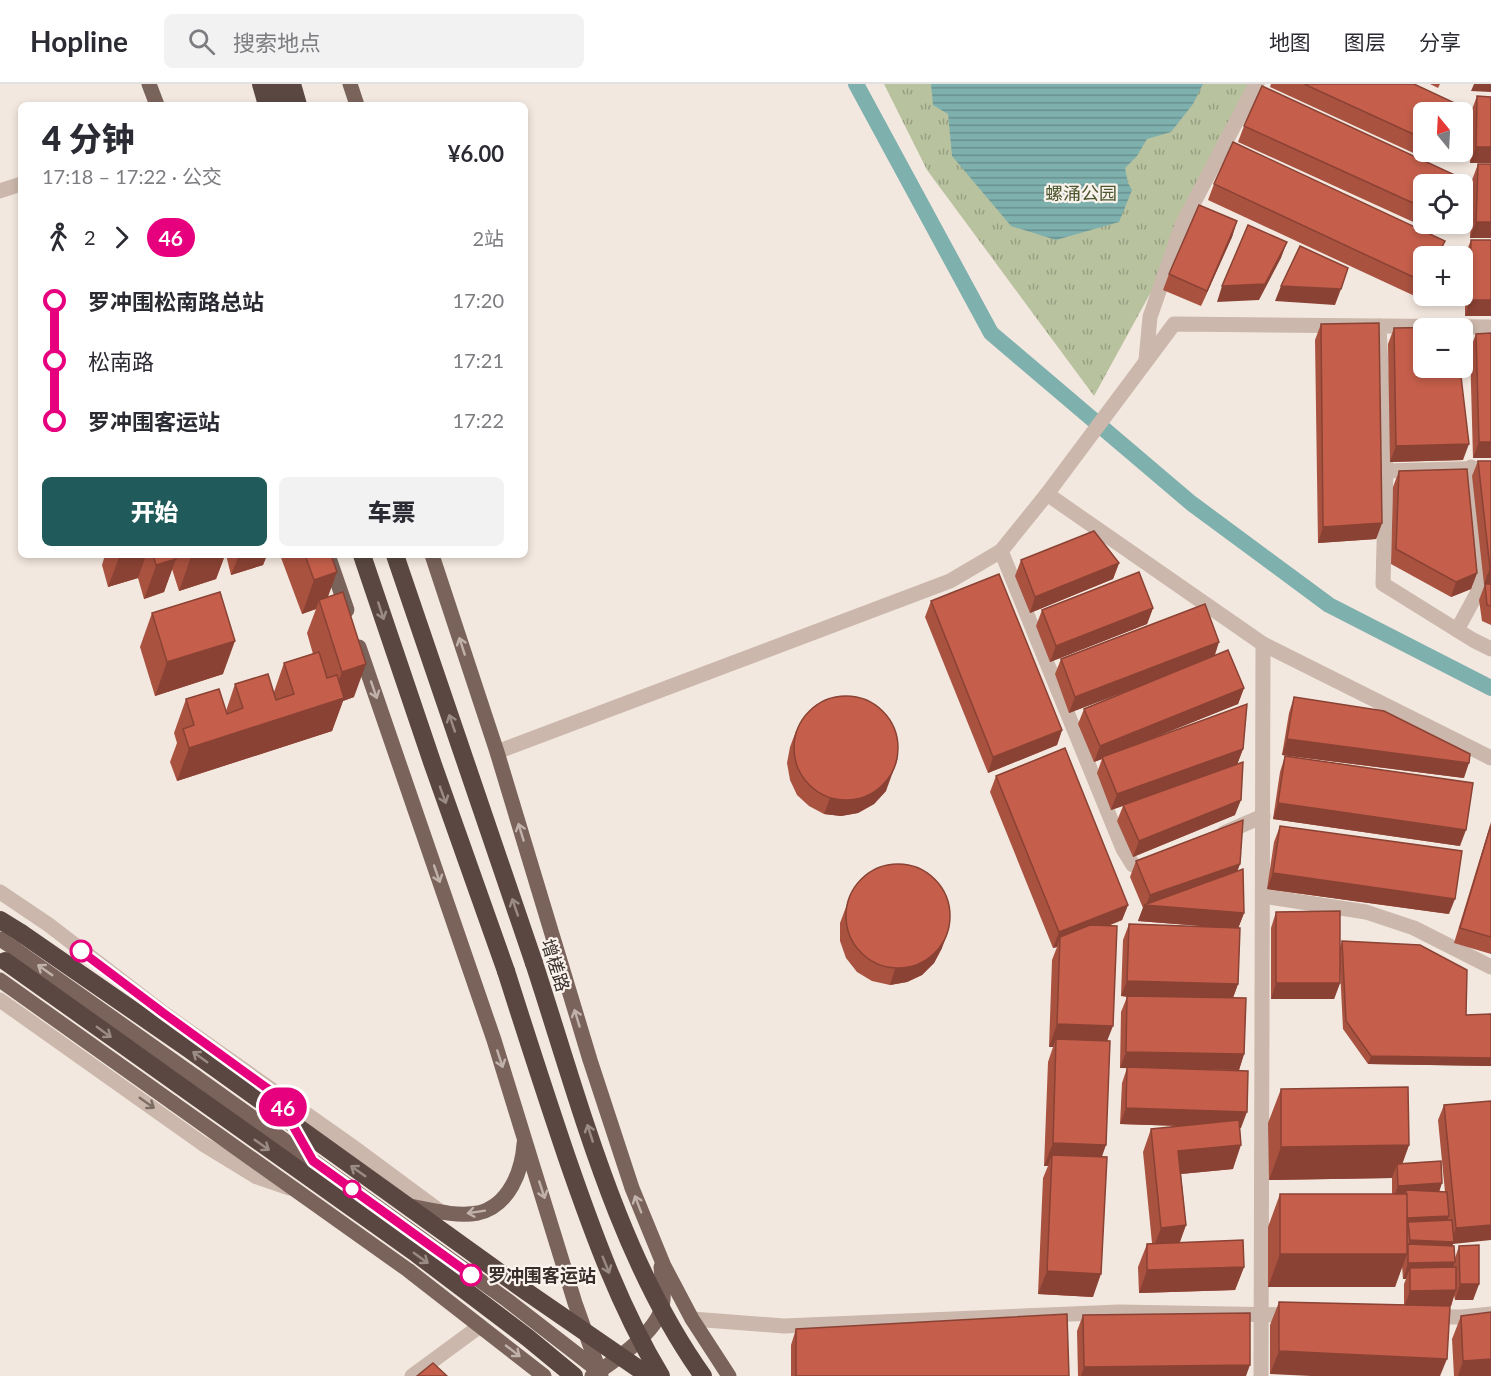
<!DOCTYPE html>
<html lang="zh">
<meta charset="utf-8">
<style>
body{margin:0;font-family:Lato,"Noto Sans SC",sans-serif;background:#f2f2f3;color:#2b2b33;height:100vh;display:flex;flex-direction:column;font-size:22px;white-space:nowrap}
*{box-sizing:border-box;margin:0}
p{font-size:20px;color:#7c7c81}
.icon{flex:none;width:33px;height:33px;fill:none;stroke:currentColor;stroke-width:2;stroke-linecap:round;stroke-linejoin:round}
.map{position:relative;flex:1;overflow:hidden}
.side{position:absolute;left:18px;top:18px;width:510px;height:456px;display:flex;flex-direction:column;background:#fff;border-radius:9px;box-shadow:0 3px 9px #0003}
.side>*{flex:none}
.badge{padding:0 12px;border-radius:20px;font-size:21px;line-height:39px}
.needle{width:39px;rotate:342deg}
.fabs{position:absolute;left:1413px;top:18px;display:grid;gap:12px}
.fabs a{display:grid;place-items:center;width:60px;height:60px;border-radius:9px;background:#fff;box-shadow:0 3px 9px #0003;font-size:30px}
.map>.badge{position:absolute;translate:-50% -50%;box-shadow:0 0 0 3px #fff}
.legs{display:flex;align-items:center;gap:9px;height:66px;padding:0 24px;font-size:20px}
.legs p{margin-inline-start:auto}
.headline{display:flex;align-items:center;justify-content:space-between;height:102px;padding:0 24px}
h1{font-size:33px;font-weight:800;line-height:45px}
.button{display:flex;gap:12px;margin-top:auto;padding:12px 24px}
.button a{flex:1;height:69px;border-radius:9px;background:#205a5a;color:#fff;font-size:24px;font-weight:800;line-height:69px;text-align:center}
.button a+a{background:#f2f2f3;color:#2b2b33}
ul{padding:0 24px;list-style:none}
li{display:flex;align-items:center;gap:21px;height:60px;font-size:22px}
li i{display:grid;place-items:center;width:9px;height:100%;margin:0 8px;background:currentColor}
li i::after{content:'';width:15px;height:15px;margin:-8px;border:4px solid;border-radius:50%;background:#fff}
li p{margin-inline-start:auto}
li:first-child i{background:linear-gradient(#0000 50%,currentColor 0)}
li:last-child i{background:linear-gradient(currentColor 50%,#0000 0)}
header{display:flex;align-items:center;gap:36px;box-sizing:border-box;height:84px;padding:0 30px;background:#fff;border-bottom:2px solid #e1e1e2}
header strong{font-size:28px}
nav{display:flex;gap:33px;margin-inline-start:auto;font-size:21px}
.search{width:420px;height:54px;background:#f2f2f3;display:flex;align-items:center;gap:15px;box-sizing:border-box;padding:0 21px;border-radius:9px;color:#7c7c81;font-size:22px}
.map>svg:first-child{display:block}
.park{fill:url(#park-tufts)}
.water{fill:url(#water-rules)}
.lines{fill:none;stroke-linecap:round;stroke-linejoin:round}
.canal{stroke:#7eb0ae;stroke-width:16}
.minor{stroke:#cbb7ab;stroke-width:15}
.major{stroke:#7a635b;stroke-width:15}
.highway{stroke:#5a4741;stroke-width:18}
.major-bridge{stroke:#7a635b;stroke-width:15}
.highway-bridge{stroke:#5a4741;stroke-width:18}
.wall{fill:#a95240}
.shaded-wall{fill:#8a4234}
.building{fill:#c55f4b;stroke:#8a4234;stroke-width:1.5}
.oneway{stroke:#9a8b85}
.oneway2{stroke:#c0b2ab}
.oneway3{stroke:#7b6c64}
.line-1-casing{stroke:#fff;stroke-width:14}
.line-1{stroke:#e6007e;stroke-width:9}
.stop-1-dot{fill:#fff;stroke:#e6007e;stroke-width:3}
.labels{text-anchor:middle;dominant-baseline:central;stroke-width:4.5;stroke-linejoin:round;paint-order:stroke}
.park-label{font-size:18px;fill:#4b572e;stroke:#faf2ec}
.street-label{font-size:18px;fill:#392e2a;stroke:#faf2ec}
.stop-label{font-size:18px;font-weight:bold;fill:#392e2a;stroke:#faf2ec;text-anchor:start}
</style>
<header>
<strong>Hopline</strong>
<div class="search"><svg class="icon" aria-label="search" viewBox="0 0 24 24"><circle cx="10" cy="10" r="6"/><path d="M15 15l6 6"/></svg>搜索地点</div>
<nav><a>地图</a><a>图层</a><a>分享</a></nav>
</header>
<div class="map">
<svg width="1491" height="1292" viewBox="0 0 1491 1292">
<defs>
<pattern id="park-tufts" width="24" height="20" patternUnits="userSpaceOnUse" patternTransform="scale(1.5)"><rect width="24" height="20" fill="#b9c29f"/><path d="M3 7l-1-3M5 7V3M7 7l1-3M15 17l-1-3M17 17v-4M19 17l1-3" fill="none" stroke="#979e82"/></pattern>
<pattern id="water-rules" width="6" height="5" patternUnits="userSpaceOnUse" patternTransform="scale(1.5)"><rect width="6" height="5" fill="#7eb0ae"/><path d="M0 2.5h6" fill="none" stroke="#68908e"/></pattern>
</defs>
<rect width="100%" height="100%" fill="#f3e8df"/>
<!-- park -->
<polygon class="park" points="884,0 1265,0 1094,312 927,86"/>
<!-- water -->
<polygon class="water" points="931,0 1203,0 1193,20 1171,48 1147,55 1137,72 1125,84 1128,99 1132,106 1119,138 1056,156 1011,142 952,72 948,30 933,21"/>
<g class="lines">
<!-- canal -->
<polyline class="canal" points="856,0 991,249 1191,419 1329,521 1491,604"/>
<!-- minor -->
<g class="minor">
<polyline points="0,107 21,100"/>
<polyline points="1379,242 1386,387 1383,500 1473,556 1491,565"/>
<polyline points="1146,276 1150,233 1182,141 1256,0"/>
<polyline points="1471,383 1481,502 1491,503"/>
<polyline points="1386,387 1491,384"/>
<polyline points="1047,410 1263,560 1491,674"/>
<polyline points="1001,467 1123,765 1133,781 1140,783 1153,779"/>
<polyline points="1457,546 1481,502"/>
<polyline points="497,668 950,497 1001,467 1047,410 1174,240 1491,243"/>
<polyline points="1224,749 1263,732"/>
<polyline points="0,808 49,841 166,931 353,1063 441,1128"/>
<polyline points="1263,812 1366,828 1414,844 1491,883"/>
<polyline points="0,916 203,1060 257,1093 289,1104"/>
<polyline points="1430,1233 1462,1233 1491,1230"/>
<polyline points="692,1235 784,1242 1119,1228 1292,1231"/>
<polyline points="412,1292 480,1242"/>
<polyline points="1261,1292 1263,560"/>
</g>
<!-- major -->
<g class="major">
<polyline points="149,0 157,21"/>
<polyline points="350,0 357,21"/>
<polyline points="328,471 347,526"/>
<polyline points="432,471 497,668 590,976 632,1104 664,1182 692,1235 729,1292"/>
<polyline points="359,563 494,956 575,1219 601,1292"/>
<polyline points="0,855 15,865"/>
<polyline points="196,993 507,1216 600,1288"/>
<polyline points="173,1019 408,1186 544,1292"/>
<path d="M 409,1122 C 431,1126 456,1133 478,1129 C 509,1122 522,1087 524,1060"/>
<path d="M 592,1292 C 613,1278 650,1253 660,1229 C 666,1215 662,1197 661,1183"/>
</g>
<!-- highway -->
<g class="highway">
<polyline points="261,0 267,21"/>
<polyline points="277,0 283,21"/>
<polyline points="292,0 298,21"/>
<polyline points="362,471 432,678 506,887"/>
<polyline points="395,471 534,879"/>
<polyline points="0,836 21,849"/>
</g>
<!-- major-bridge -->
<g class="major-bridge">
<polyline points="15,865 196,993"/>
<polyline points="0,896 173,1019"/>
</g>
<!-- highway-bridge -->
<g class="highway-bridge">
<polyline points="21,849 189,965 527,1208 649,1292"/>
<polyline points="5,877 417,1170 528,1254 574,1292"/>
<path d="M 534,879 C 579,1016 618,1173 703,1292"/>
<path d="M 506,887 C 526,950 546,1012 567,1074 C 593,1149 620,1224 661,1292"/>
</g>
</g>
<!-- wall -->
<g class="wall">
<polygon points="1271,0 1414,0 1459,21 1456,28 1424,28 1424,68 1439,68 1433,78 1270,3"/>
<polygon points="1430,0 1440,0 1438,4"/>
<polygon points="1477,12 1491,13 1491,79 1470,79 1471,28"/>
<polygon points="1244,42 1457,92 1453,100 1424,100 1424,140 1436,140 1433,147 1238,58"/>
<polygon points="1478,80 1491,80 1491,154 1470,154 1472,96"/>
<polygon points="1214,100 1424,172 1424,205 1419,214 1208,116"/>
<polygon points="1237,137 1232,153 1201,222 1163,206 1169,190"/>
<polygon points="1471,156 1491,156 1491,232 1465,232 1465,171"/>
<polygon points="1321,240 1382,439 1376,455 1318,459 1315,256"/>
<polygon points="1394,244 1463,376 1390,378 1388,260"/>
<polygon points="1491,249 1491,374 1473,374 1470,265 1476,250"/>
<polygon points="1478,377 1491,377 1491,500 1484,500 1472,392"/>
<polygon points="1399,387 1477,489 1471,505 1451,513 1391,480 1393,403"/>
<polygon points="105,471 225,471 216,495 179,507 172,485 164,508 144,515 138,494 108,503 102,481"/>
<polygon points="226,471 267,471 263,481 231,491"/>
<polygon points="280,471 331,471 328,513 354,613 343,617 332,647 177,697 170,678 177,659 174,649 186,615 226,627 235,600 274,608 284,579 313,570 307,549 316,525 302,530"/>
<polygon points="1021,476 1119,479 1113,495 1030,529 1015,492"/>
<polygon points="1485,500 1491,500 1491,541 1482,537 1479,516"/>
<polygon points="931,517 1062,646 1057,661 988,689 925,533"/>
<polygon points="1153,524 1147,540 1050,578 1036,542 1042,526"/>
<polygon points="152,529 223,590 155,612 140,563"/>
<polygon points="1214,571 1244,604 1238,620 1143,658 1243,665 1237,680 1235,731 1133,773 1117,737 1123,722 1111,726 1097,689 1102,675 1094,678 1078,640 1084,625 1134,604 1069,629 1055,590 1061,575"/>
<polygon points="1294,613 1464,694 1282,671 1289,629"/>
<polygon points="796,647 886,707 874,720 858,729 841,732 824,730 809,722 797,711 790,696 787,679 790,663"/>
<polygon points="1285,672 1460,762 1273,735 1280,688"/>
<polygon points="996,692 1128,821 1122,836 1108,842 1107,957 1093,1213 1038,1210 1043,1094 1048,1082 1044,1082 1048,978 1053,963 1049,963 1052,876 1057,863 1053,864 990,708"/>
<polygon points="1491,738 1491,870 1454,859"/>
<polygon points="1280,742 1449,830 1267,805 1274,758"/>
<polygon points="1136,777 1240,780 1237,787 1244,829 1238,844 1238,900 1233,914 1244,970 1239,986 1204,985 1241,1044 1239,1044 1233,1085 1181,1090 1186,1141 1180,1158 1244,1183 1235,1206 1139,1209 1138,1183 1147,1160 1152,1159 1143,1068 1151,1045 1181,1042 1120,1040 1122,999 1127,984 1120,984 1121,928 1127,913 1121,912 1123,856 1129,840 1216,843 1138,837 1143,824 1130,793"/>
<polygon points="852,807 942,864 934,879 922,891 907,898 890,901 872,897 857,888 846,874 840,857 840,839"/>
<polygon points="1276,828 1340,863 1342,857 1466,931 1491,930 1491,982 1368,980 1343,945 1340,885 1340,899 1334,915 1271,915 1271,844"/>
<polygon points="1281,1005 1409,1061 1402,1080 1439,1107 1445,1108 1438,1036 1444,1021 1491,1017 1452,1162 1455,1174 1459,1162 1479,1200 1473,1216 1455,1216 1454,1211 1451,1222 1444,1222 1270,1290 1270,1241 1279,1218 1404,1221 1404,1200 1406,1195 1403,1195 1402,1182 1395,1203 1268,1203 1268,1143 1280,1110 1392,1110 1392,1094 1269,1096 1268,1039"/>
<polygon points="1083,1231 1246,1292 1078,1292 1077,1247"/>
<polygon points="1461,1232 1491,1292 1454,1292 1452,1255"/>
<polygon points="796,1245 1069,1292 791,1292 791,1261"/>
</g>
<!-- shaded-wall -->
<g class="shaded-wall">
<polygon points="1474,0 1491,0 1491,8 1471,7"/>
<polygon points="1476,63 1491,63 1491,79 1470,79"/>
<polygon points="1237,137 1232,153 1201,222 1207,207"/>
<polygon points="1476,138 1491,138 1491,154 1470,154"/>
<polygon points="1287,158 1281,174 1259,216 1217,218 1222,202"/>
<polygon points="1281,202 1341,205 1335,221 1275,217"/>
<polygon points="1470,216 1491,216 1491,232 1465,232"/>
<polygon points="1479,358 1491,358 1491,374 1473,374"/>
<polygon points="1469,360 1463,376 1390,378 1396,362"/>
<polygon points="1382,439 1376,455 1318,459 1323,443"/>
<polygon points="120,471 146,471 138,494 108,503"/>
<polygon points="160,471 176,475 164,508 144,515"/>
<polygon points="199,471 225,471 216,495 179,507 191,473"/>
<polygon points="239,471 267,471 263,481 231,491"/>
<polygon points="1119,479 1113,495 1030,529 1035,513"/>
<polygon points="1490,484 1491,484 1491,500 1484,500"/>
<polygon points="337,488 325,521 319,516 316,525 302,530 314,496"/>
<polygon points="1477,489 1471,505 1451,513 1456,498"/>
<polygon points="1153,524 1147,540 1050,578 1056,562"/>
<polygon points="235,557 223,590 155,612 167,578"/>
<polygon points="1219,558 1214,574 1069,629 1075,613"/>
<polygon points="366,580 354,613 343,617 332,647 177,697 189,664 331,618 342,588"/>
<polygon points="1244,604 1238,620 1103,674 1102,673 1102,675 1094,678 1100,662"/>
<polygon points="1062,646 1057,661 988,689 993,673"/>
<polygon points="1287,655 1469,679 1464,694 1282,671"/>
<polygon points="1243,665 1237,681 1111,726 1117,710"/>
<polygon points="898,674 886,707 874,720 858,729 841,732 824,730 830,714"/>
<polygon points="1241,716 1235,731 1133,773 1139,757"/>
<polygon points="1278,719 1466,746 1460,762 1273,735"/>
<polygon points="1240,780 1234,796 1244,829 1238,845 1138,837 1144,821 1146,821 1150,811"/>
<polygon points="1273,789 1455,815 1449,830 1267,805"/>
<polygon points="1128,821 1122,836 1060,861 1060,853 1057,863 1053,864 1059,848"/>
<polygon points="948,848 942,864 934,879 922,891 907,898 890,901 895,885"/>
<polygon points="1127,897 1238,900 1232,916 1121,912"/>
<polygon points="1276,899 1340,899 1334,915 1271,915"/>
<polygon points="1057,940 1113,942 1104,965 1056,955 1053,963 1049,963"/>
<polygon points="1126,968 1244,970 1239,986 1120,984"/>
<polygon points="1371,972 1491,974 1491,982 1368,980"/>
<polygon points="1126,1024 1247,1028 1241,1044 1120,1040"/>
<polygon points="1053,1059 1106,1061 1098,1084 1052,1071 1048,1082 1044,1082"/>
<polygon points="1241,1061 1233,1085 1170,1091 1178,1067"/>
<polygon points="1409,1061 1398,1092 1397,1080 1392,1094 1269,1096 1281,1063"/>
<polygon points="1442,1099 1437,1115 1406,1106 1402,1117 1392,1117 1398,1102"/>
<polygon points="1449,1132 1443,1148 1408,1138 1404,1150 1407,1134"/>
<polygon points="1186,1141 1177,1165 1152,1167 1161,1144"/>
<polygon points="1491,1141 1491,1156 1453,1160 1448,1174 1408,1162 1410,1156 1451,1158 1456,1144"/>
<polygon points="1280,1170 1407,1170 1395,1203 1268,1203"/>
<polygon points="1455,1178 1449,1194 1410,1184 1406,1195 1403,1195 1408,1179"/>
<polygon points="1244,1183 1235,1206 1139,1209 1147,1186"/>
<polygon points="1047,1187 1101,1190 1093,1213 1038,1210"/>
<polygon points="1460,1200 1479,1200 1473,1216 1455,1216"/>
<polygon points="1456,1206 1451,1222 1404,1223 1410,1207"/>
<polygon points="1279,1267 1447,1275 1440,1292 1311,1292 1270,1290"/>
<polygon points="1491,1275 1491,1292 1458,1292 1463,1277"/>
<polygon points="1250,1281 1246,1292 1081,1292 1084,1283"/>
</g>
<!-- building -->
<g class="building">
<polygon points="1304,0 1414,0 1459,21 1455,28 1424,28 1424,55"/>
<polygon points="1262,2 1457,92 1452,100 1424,100 1424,124 1244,42"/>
<polygon points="1477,12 1491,13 1491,63 1476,63"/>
<polygon points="1233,58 1445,157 1437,172 1424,172 1424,198 1214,100"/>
<polygon points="1478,80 1491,80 1491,138 1476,138"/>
<polygon points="1199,121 1237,137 1207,207 1169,190"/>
<polygon points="1248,141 1287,158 1265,200 1222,202"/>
<polygon points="1471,156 1491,156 1491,216 1470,216"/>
<polygon points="1300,162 1348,184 1341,205 1281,202"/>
<polygon points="1379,239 1382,439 1323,443 1321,240"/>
<polygon points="1455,243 1455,244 1424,244 1424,284 1460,284 1469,360 1396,362 1394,244"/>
<polygon points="1491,249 1491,358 1479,358 1476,250"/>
<polygon points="1478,377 1491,377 1491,484 1490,484"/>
<polygon points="1467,385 1477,489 1456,498 1396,465 1399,387"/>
<polygon points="1094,447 1119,479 1035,513 1021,476"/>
<polygon points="153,471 175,471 176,475 156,481"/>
<polygon points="305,471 331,471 337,488 314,496"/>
<polygon points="1139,488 1153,524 1056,562 1042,526"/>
<polygon points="999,490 1062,646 993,673 931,517"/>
<polygon points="1485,500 1491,500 1491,522 1487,521"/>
<polygon points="220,508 235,557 167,578 152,529"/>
<polygon points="343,508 366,580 342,588 319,516"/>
<polygon points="1205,520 1219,558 1075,613 1061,575"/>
<polygon points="1228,566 1244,604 1100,662 1084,625"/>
<polygon points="319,568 327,594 337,591 344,614 189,664 183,645 194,641 186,615 219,605 227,630 243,624 235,600 268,590 276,616 294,610 284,579"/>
<circle cx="846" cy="664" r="52"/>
<polygon points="1294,613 1384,627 1470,670 1469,679 1287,655"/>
<polygon points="1247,620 1243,665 1117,710 1102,673"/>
<polygon points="1065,664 1128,821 1059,848 996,692"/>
<polygon points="1285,672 1473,699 1466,746 1278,719"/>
<polygon points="1243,678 1241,716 1139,757 1123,721"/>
<polygon points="1243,736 1240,780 1150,811 1136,777"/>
<polygon points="1491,741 1491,853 1460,844"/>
<polygon points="1280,742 1462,767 1455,815 1273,789"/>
<circle cx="898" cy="832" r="52"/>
<polygon points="1243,785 1244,829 1144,821"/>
<polygon points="1340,827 1340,899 1276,899 1276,828"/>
<polygon points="1129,840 1240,844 1238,900 1127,897"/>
<polygon points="1090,841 1117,842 1113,942 1057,940 1060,853"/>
<polygon points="1342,857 1420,861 1467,886 1466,931 1491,930 1491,974 1371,972 1346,937"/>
<polygon points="1127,912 1246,914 1244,970 1126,968"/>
<polygon points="1056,955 1110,957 1106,1061 1053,1059"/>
<polygon points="1127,983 1248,987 1247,1028 1126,1024"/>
<polygon points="1408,1003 1409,1061 1281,1063 1281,1005"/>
<polygon points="1491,1017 1491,1141 1456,1144 1444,1021"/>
<polygon points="1239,1036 1241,1061 1178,1067 1186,1141 1161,1144 1151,1045"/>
<polygon points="1052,1071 1107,1073 1101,1190 1047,1187"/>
<polygon points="1441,1077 1442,1099 1398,1102 1397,1080"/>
<polygon points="1406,1106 1447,1108 1449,1132 1407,1134"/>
<rect x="1280" y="1110" width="127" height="60"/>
<polygon points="1452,1136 1454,1158 1410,1156 1408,1138"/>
<polygon points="1243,1156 1244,1183 1147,1186 1147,1160"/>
<polygon points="1408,1160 1454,1162 1455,1178 1408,1179"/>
<polygon points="1479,1161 1479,1200 1460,1200 1459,1162"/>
<polygon points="1456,1183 1456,1206 1410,1207 1410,1184"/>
<polygon points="1279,1218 1450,1222 1447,1275 1279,1267"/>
<polygon points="1491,1228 1491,1275 1463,1277 1461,1232"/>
<polygon points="1250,1229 1250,1281 1084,1283 1083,1231"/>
<polygon points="1067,1230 1069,1292 796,1292 796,1245"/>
<polygon points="433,1279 447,1292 417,1292"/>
</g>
<!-- one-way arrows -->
<defs><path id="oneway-shaft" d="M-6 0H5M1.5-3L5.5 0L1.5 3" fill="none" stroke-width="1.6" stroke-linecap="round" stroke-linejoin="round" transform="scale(1.5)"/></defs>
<g class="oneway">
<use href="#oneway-shaft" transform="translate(381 527) rotate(72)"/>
<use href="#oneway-shaft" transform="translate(452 639) rotate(-109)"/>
<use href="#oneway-shaft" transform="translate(443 711) rotate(70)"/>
<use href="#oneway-shaft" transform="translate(515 823) rotate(-109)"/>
<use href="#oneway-shaft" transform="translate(104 948) rotate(36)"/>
<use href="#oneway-shaft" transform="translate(200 973) rotate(-144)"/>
<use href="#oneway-shaft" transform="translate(590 1049) rotate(-108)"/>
<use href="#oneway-shaft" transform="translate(262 1061) rotate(35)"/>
<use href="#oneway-shaft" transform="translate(358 1087) rotate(-145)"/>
<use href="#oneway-shaft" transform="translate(421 1174) rotate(36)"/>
<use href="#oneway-shaft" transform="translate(606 1181) rotate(68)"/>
</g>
<g class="oneway2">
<use href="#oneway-shaft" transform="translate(462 562) rotate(-108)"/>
<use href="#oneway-shaft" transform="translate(374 606) rotate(71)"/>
<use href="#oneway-shaft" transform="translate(521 748) rotate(-107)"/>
<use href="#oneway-shaft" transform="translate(437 790) rotate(71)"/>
<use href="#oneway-shaft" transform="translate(45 886) rotate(-145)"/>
<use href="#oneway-shaft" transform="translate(577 934) rotate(-107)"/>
<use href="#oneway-shaft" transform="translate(500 975) rotate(72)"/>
<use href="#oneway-shaft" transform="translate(542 1106) rotate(72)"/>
<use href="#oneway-shaft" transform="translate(638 1120) rotate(-111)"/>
<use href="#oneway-shaft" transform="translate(476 1128) rotate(171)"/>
<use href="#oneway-shaft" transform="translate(513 1267) rotate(38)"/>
</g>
<use class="oneway3" href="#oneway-shaft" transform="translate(147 1019) rotate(35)"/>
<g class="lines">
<defs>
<polyline id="line-1" points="81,867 166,931 275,1010 313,1077 471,1191"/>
</defs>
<!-- line-1 casing -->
<use href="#line-1" class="line-1-casing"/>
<!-- line-1 -->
<use href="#line-1" class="line-1"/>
</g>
<!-- markers -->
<g class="stop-1-dot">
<circle cx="81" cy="867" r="10"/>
<circle cx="352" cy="1105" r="8"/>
<circle cx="471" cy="1191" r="10"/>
</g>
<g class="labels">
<!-- park labels -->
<g class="park-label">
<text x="1081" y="109">螺涌公园</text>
</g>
<!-- street labels -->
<g class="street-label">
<text transform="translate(556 881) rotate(72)">增槎路</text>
</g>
<!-- stop labels -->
<g class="stop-label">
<text x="488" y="1191">罗冲围客运站</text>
</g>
</g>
</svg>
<div class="fabs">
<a><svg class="needle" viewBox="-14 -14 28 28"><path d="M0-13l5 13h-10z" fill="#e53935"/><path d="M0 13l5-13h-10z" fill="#7c7c81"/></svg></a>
<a><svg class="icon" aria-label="locate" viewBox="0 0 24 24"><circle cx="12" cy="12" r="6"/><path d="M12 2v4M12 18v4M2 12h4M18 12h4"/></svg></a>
<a>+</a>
<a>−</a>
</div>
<b class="badge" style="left:283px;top:1023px;background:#e6007e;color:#fff">46</b>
<section class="side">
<div class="headline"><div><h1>4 分钟</h1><p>17:18 – 17:22 · 公交</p></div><b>¥6.00</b></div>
<div class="legs"><svg class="icon" aria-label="walk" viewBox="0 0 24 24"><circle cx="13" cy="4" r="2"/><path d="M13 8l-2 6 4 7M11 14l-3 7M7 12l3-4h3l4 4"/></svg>2<svg class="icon" aria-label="forward" viewBox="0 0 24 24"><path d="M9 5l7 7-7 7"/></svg><b class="badge" style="background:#e6007e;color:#fff">46</b><p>2站</p></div>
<ul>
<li><i style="color:#e6007e"></i><b>罗冲围松南路总站</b><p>17:20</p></li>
<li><i style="color:#e6007e"></i><span>松南路</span><p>17:21</p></li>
<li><i style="color:#e6007e"></i><b>罗冲围客运站</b><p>17:22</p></li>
</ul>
<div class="button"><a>开始</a><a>车票</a></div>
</section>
</div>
